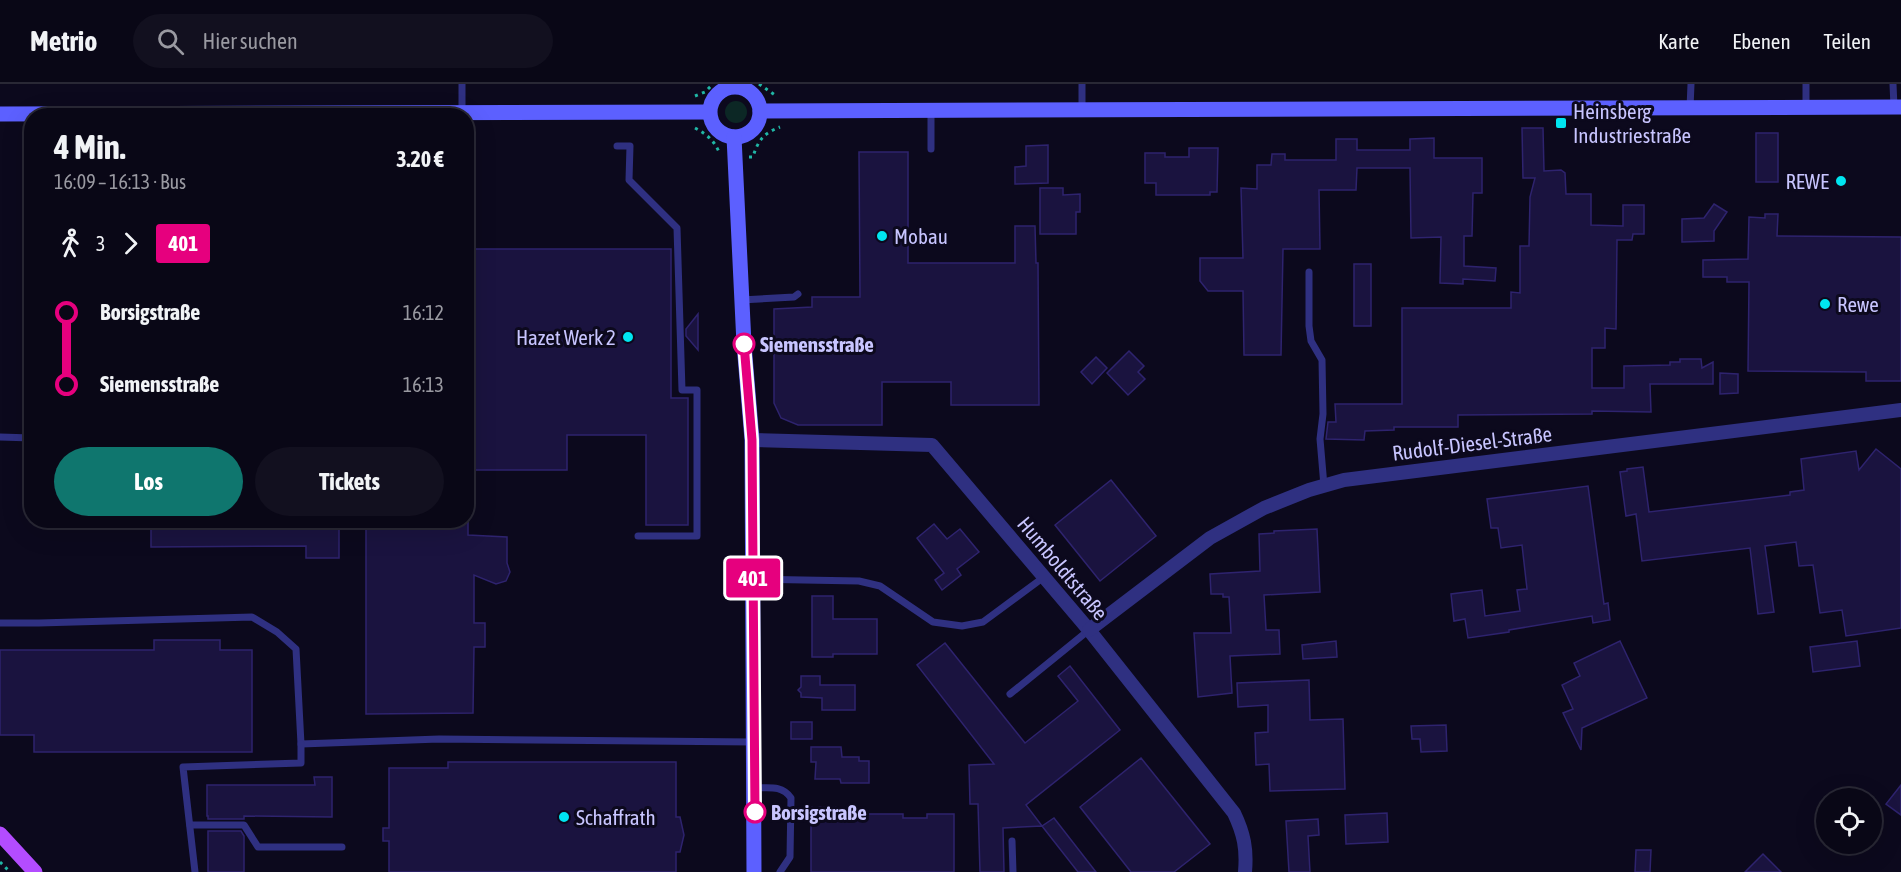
<!DOCTYPE html>
<html lang="de">
<meta charset="utf-8">
<style>
body{margin:0;font-family:"Asap Condensed",sans-serif;background:#12101f;color:#f1f3f6;height:100vh;display:flex;flex-direction:column;font-size:22px;white-space:nowrap}
*{box-sizing:border-box;margin:0}
p{font-size:20px;color:#9999a1}
.icon{flex:none;width:33px;height:33px;fill:none;stroke:currentColor;stroke-width:2;stroke-linecap:round;stroke-linejoin:round}
.map{position:relative;flex:1;overflow:hidden}
.side{position:absolute;left:24px;top:24px;width:450px;height:420px;display:flex;flex-direction:column;background:#090716;border-radius:24px;box-shadow:0 6px 24px #0002,0 0 0 2px #292835}
.side>*{flex:none}
.badge{padding:0 12px;border-radius:4px;font-size:21px;line-height:39px}
.fabs{position:absolute;left:1816px;top:704px;display:grid;gap:12px}
.fabs a{display:grid;place-items:center;width:66px;height:66px;border-radius:50%;background:#090716;box-shadow:0 6px 24px #0002,0 0 0 2px #292835;font-size:30px}
.map>.badge{position:absolute;translate:-50% -50%;box-shadow:0 0 0 3px #fff}
.legs{display:flex;align-items:center;gap:9px;height:66px;padding:0 30px;font-size:20px}
.legs p{margin-inline-start:auto}
.summary{display:flex;align-items:center;justify-content:space-between;height:102px;padding:0 30px}
h1{font-size:33px;font-weight:700;line-height:45px}
.action{display:flex;gap:12px;margin-top:auto;padding:12px 30px}
.action a{flex:1;height:69px;border-radius:36px;background:#0f766e;color:#fff;font-size:24px;font-weight:700;line-height:69px;text-align:center}
.action a+a{background:#12101f;color:#f1f3f6}
ul{padding:0 30px;list-style:none}
li{display:flex;align-items:center;gap:21px;height:72px;font-size:22px}
li i{display:grid;place-items:center;width:9px;height:100%;margin:0 8px;background:currentColor}
li i::after{content:'';width:15px;height:15px;margin:-8px;border:4px solid;border-radius:50%;background:#090716}
li p{margin-inline-start:auto}
li:first-child i{background:linear-gradient(#0000 50%,currentColor 0)}
li:last-child i{background:linear-gradient(currentColor 50%,#0000 0)}
header{display:flex;align-items:center;gap:36px;box-sizing:border-box;height:84px;padding:0 30px;background:#090716;border-bottom:2px solid #292835}
header strong{font-size:28px}
nav{display:flex;gap:33px;margin-inline-start:auto;font-size:21px}
.search{width:420px;height:54px;background:#12101f;display:flex;align-items:center;gap:15px;box-sizing:border-box;padding:0 21px;border-radius:33px;color:#9999a1;font-size:22px}
.map>svg:first-child{display:block}
.green{fill:#0c2725}
.building{fill:#1a133f;stroke:#2e236e;stroke-width:1.5}
.lines{fill:none;stroke-linecap:round;stroke-linejoin:round}
.path{stroke:#20b7a6;stroke-width:3;stroke-dasharray:3 4.5;stroke-linecap:butt}
.lane{stroke:#2f3081;stroke-width:7}
.street{stroke:#2f3081;stroke-width:14}
.secondary{stroke:#5c60ff;stroke-width:15}
.primary{stroke:#b34cff;stroke-width:15}
.line-1-casing{stroke:#fff;stroke-width:14}
.line-1{stroke:#e6007e;stroke-width:9}
.poi-dot{fill:#00e5f0;stroke:#0c091d;stroke-width:2}
.stop-1-dot{fill:#fff;stroke:#e6007e;stroke-width:3}
.labels{text-anchor:middle;dominant-baseline:central;stroke-width:6;stroke-linejoin:round;paint-order:stroke}
.poi-label{font-size:21px;fill:#c8c5ff;stroke:#0c091d;text-anchor:start}
.stop-label{font-size:21px;font-weight:bold;fill:#c8c5ff;stroke:#0c091d;text-anchor:start}
.street-label{font-size:21px;fill:#c8c5ff;stroke:#0c091d}
</style>
<header>
<strong>Metrio</strong>
<div class="search"><svg class="icon" aria-label="search" viewBox="0 0 24 24"><circle cx="10" cy="10" r="6"/><path d="M15 15l6 6"/></svg>Hier suchen</div>
<nav><a>Karte</a><a>Ebenen</a><a>Teilen</a></nav>
</header>
<div class="map">
<svg width="1901" height="788" viewBox="0 0 1901 788">
<rect width="100%" height="100%" fill="#0c091d"/>
<!-- green -->
<circle class="green" cx="736" cy="28" r="11"/>
<!-- building -->
<g class="building">
<polygon points="1522,44 1543,44 1544,87 1561,86 1565,89 1566,110 1591,110 1591,141 1623,142 1623,121 1644,121 1644,150 1633,150 1632,156 1617,156 1616,245 1605,244 1605,264 1592,264 1592,304 1624,304 1624,282 1670,281 1670,278 1680,278 1680,275 1701,275 1702,284 1713,278 1713,300 1650,300 1651,328 1592,327 1592,330 1458,331 1458,343 1394,343 1394,346 1365,347 1364,356 1326,355 1328,338 1336,338 1335,320 1402,320 1402,224 1511,224 1511,208 1520,209 1520,162 1529,162 1530,113 1535,94 1523,94"/>
<rect x="1756" y="49" width="22" height="49"/>
<polygon points="1434,54 1434,74 1482,74 1482,109 1473,109 1472,152 1464,152 1464,182 1496,184 1495,197 1463,195 1463,200 1440,199 1441,153 1411,154 1410,84 1357,84 1356,106 1319,106 1320,165 1283,165 1281,271 1244,271 1243,207 1208,207 1200,197 1200,174 1243,174 1241,104 1257,105 1257,81 1271,81 1272,70 1285,70 1285,76 1336,76 1336,55 1357,55 1357,66 1410,66 1410,55"/>
<polygon points="1048,61 1048,99 1015,100 1015,83 1026,82 1026,62"/>
<polygon points="1189,64 1218,64 1217,108 1210,108 1210,111 1156,111 1156,99 1145,99 1145,69 1165,69 1165,73 1189,73"/>
<polygon points="859,68 908,68 908,179 1015,179 1015,142 1035,142 1036,179 1038,179 1039,321 951,321 951,298 882,298 882,341 798,341 781,334 774,319 774,225 812,223 812,213 860,213"/>
<polygon points="1040,104 1063,104 1063,111 1080,110 1080,128 1076,128 1076,150 1040,150"/>
<polygon points="1714,120 1727,128 1714,147 1714,157 1682,158 1682,135 1704,134"/>
<polygon points="1765,130 1778,130 1777,152 1901,153 1901,297 1866,297 1866,288 1748,287 1749,198 1727,198 1727,193 1703,193 1703,176 1748,175 1749,133 1765,134"/>
<polygon points="466,165 671,165 671,314 688,314 688,441 646,441 646,351 567,351 567,386 466,386"/>
<rect x="1354" y="180" width="17" height="62"/>
<polygon points="698,230 698,266 686,252 686,245"/>
<polygon points="1129,267 1144,282 1138,288 1145,295 1128,311 1107,289"/>
<polygon points="1096,273 1107,284 1092,300 1081,288"/>
<polygon points="1720,289 1738,290 1738,309 1720,310"/>
<polygon points="1876,365 1901,385 1901,544 1846,552 1842,526 1820,529 1813,481 1799,482 1796,458 1765,462 1774,528 1758,530 1750,464 1642,477 1636,430 1626,432 1620,388 1627,387 1627,385 1643,383 1649,428 1790,411 1790,408 1804,406 1801,375 1856,367 1859,386"/>
<polygon points="1111,396 1156,452 1100,497 1055,441"/>
<polygon points="1588,402 1604,520 1608,519 1610,536 1593,539 1592,532 1509,546 1509,548 1468,554 1465,535 1454,537 1451,510 1482,506 1485,532 1520,527 1517,506 1527,505 1522,461 1501,464 1498,444 1491,444 1487,415"/>
<polygon points="151,436 339,436 339,474 306,474 306,462 151,463"/>
<polygon points="366,436 468,436 468,451 507,453 507,479 510,488 506,497 496,500 474,491 474,539 485,539 485,563 474,563 473,629 366,630"/>
<polygon points="934,440 947,455 960,445 979,468 957,485 961,491 942,506 935,496 944,489 917,454"/>
<polygon points="1317,445 1320,508 1264,511 1266,546 1279,546 1280,570 1230,572 1232,609 1198,613 1194,549 1231,549 1229,513 1223,513 1223,510 1211,510 1210,490 1260,487 1259,450 1274,449 1274,447"/>
<polygon points="812,512 833,512 833,535 877,535 877,570 833,570 833,573 812,573"/>
<polygon points="154,556 220,556 220,566 252,566 252,668 34,668 34,651 0,651 0,566 154,566"/>
<polygon points="1336,557 1337,573 1303,575 1302,561"/>
<polygon points="1620,557 1647,614 1582,644 1581,666 1563,629 1573,625 1562,601 1580,592 1574,579"/>
<polygon points="1857,557 1860,582 1813,588 1810,563"/>
<polygon points="945,559 1025,659 1078,617 1058,592 1070,582 1120,646 1026,721 1042,742 1054,734 1096,788 1078,788 1042,742 1003,744 1004,788 980,788 978,720 970,720 969,681 994,680 917,581"/>
<polygon points="801,592 820,592 820,601 855,601 855,626 822,626 822,614 801,613 801,609 798,606 801,603"/>
<polygon points="1309,596 1310,636 1343,635 1345,705 1270,707 1269,680 1256,681 1255,649 1268,648 1268,621 1238,623 1237,599"/>
<rect x="791" y="638" width="21" height="17"/>
<polygon points="1446,641 1447,667 1421,668 1420,655 1412,655 1411,642"/>
<polygon points="811,663 841,663 842,673 859,673 859,677 869,677 869,699 841,699 840,695 815,695 816,678 811,678"/>
<polygon points="1141,674 1210,760 1174,788 1131,788 1080,723"/>
<polygon points="448,678 676,678 676,733 680,733 684,751 680,768 676,768 676,788 389,788 389,757 383,757 383,744 389,744 389,684 448,684"/>
<polygon points="314,693 332,693 332,733 244,732 244,735 208,735 208,732 207,732 207,701 315,701"/>
<polygon points="1901,701 1901,731 1886,720"/>
<polygon points="811,723 836,723 836,730 903,730 903,734 927,734 927,730 954,730 954,788 811,788"/>
<polygon points="1387,729 1388,758 1346,760 1345,731"/>
<polygon points="1318,735 1319,751 1308,752 1310,788 1289,788 1286,737"/>
<polygon points="208,747 241,747 244,752 244,788 208,788"/>
<polygon points="1636,766 1651,766 1650,788 1635,788"/>
<polygon points="1763,770 1781,788 1745,788"/>
</g>
<g class="lines">
<!-- path -->
<g class="path">
<polyline points="759,0 775,11"/>
<polyline points="695,12 705,8 713,0"/>
<path d="M 695,44 C 706,50 714,56 719,68"/>
<path d="M 749,73 L 753,73 C 758,56 764,49 780,43"/>
<polyline points="0,778 10,788"/>
</g>
<!-- lane -->
<g class="lane">
<polyline points="1082,0 1082,26"/>
<polyline points="1806,0 1806,23"/>
<polyline points="1893,0 1894,23"/>
<polyline points="1690,24 1691,0"/>
<polyline points="931,27 931,65"/>
<polyline points="462,29 462,0"/>
<polyline points="617,62 630,62 629,96 677,144 682,306 697,306 697,452 638,452"/>
<polyline points="1309,188 1309,242 1311,257 1322,276 1323,330 1320,355 1324,402"/>
<polyline points="741,216 794,213 798,210"/>
<polyline points="0,353 32,354"/>
<polyline points="753,495 859,497 880,502 933,538 962,542 983,538 1044,493"/>
<polyline points="0,539 39,539 252,533 277,548 296,565 301,660 439,655 754,658"/>
<polyline points="1010,610 1089,546"/>
<path d="M 755,704 C 769,704 782,701 791,714 L 790,773 L 780,788"/>
<polyline points="190,741 244,741 258,763 342,763"/>
<polyline points="1012,757 1013,788"/>
<polyline points="195,788 183,683 301,679 301,660"/>
</g>
<!-- street -->
<g class="street">
<polyline points="735,2 736,0"/>
<path d="M 752,356 L 932,361 L 1089,546 L 1234,729 C 1244,750 1247,765 1245,788"/>
<polyline points="1089,546 1210,454 1264,424 1309,406 1344,396 1901,326"/>
</g>
<!-- secondary -->
<g class="secondary">
<circle cx="735" cy="28" r="25"/>
<polyline points="760,27 1901,23"/>
<polyline points="0,30 709,28"/>
<polyline points="734,53 744,260 752,356 754,788"/>
</g>
<!-- primary -->
<polyline class="primary" points="0,750 35,788"/>
</g>
<g class="lines">
<defs>
<polyline id="line-1" points="744,260 752,356 755,728"/>
</defs>
<!-- line-1 casing -->
<use href="#line-1" class="line-1-casing"/>
<!-- line-1 -->
<use href="#line-1" class="line-1"/>
</g>
<!-- markers -->
<g class="poi-dot">
<rect x="1555" y="33" width="12" height="12" rx="3"/>
<circle cx="1841" cy="97" r="6"/>
<circle cx="882" cy="152" r="6"/>
<circle cx="1825" cy="220" r="6"/>
<circle cx="628" cy="253" r="6"/>
<circle cx="564" cy="733" r="6"/>
</g>
<g class="stop-1-dot">
<circle cx="744" cy="260" r="10"/>
<circle cx="755" cy="728" r="10"/>
</g>
<g class="labels">
<!-- poi labels -->
<g class="poi-label">
<text x="1573" y="27">Heinsberg<tspan x="1573" dy="24">Industriestraße</tspan></text>
<text x="1829" y="97" text-anchor="end">REWE</text>
<text x="894" y="152">Mobau</text>
<text x="1837" y="220">Rewe</text>
<text x="616" y="253" text-anchor="end">Hazet Werk 2</text>
<text x="576" y="733">Schaffrath</text>
</g>
<!-- stop labels -->
<g class="stop-label">
<text x="760" y="260">Siemensstraße</text>
<text x="771" y="728">Borsigstraße</text>
</g>
<!-- street labels -->
<g class="street-label">
<text transform="translate(1472 359) rotate(-7)">Rudolf-Diesel-Straße</text>
<text transform="translate(1063 484) rotate(50)">Humboldtstraße</text>
</g>
</g>
</svg>
<div class="fabs">
<a><svg class="icon" aria-label="locate" viewBox="0 0 24 24"><circle cx="12" cy="12" r="6"/><path d="M12 2v4M12 18v4M2 12h4M18 12h4"/></svg></a>
</div>
<b class="badge" style="left:753px;top:494px;background:#e6007e;color:#fff">401</b>
<section class="side">
<div class="summary"><div><h1>4 Min.</h1><p>16:09 – 16:13 · Bus</p></div><b>3.20 €</b></div>
<div class="legs"><svg class="icon" aria-label="walk" viewBox="0 0 24 24"><circle cx="13" cy="4" r="2"/><path d="M13 8l-2 6 4 7M11 14l-3 7M7 12l3-4h3l4 4"/></svg>3<svg class="icon" aria-label="forward" viewBox="0 0 24 24"><path d="M9 5l7 7-7 7"/></svg><b class="badge" style="background:#e6007e;color:#fff">401</b></div>
<ul>
<li><i style="color:#e6007e"></i><b>Borsigstraße</b><p>16:12</p></li>
<li><i style="color:#e6007e"></i><b>Siemensstraße</b><p>16:13</p></li>
</ul>
<div class="action"><a>Los</a><a>Tickets</a></div>
</section>
</div>
